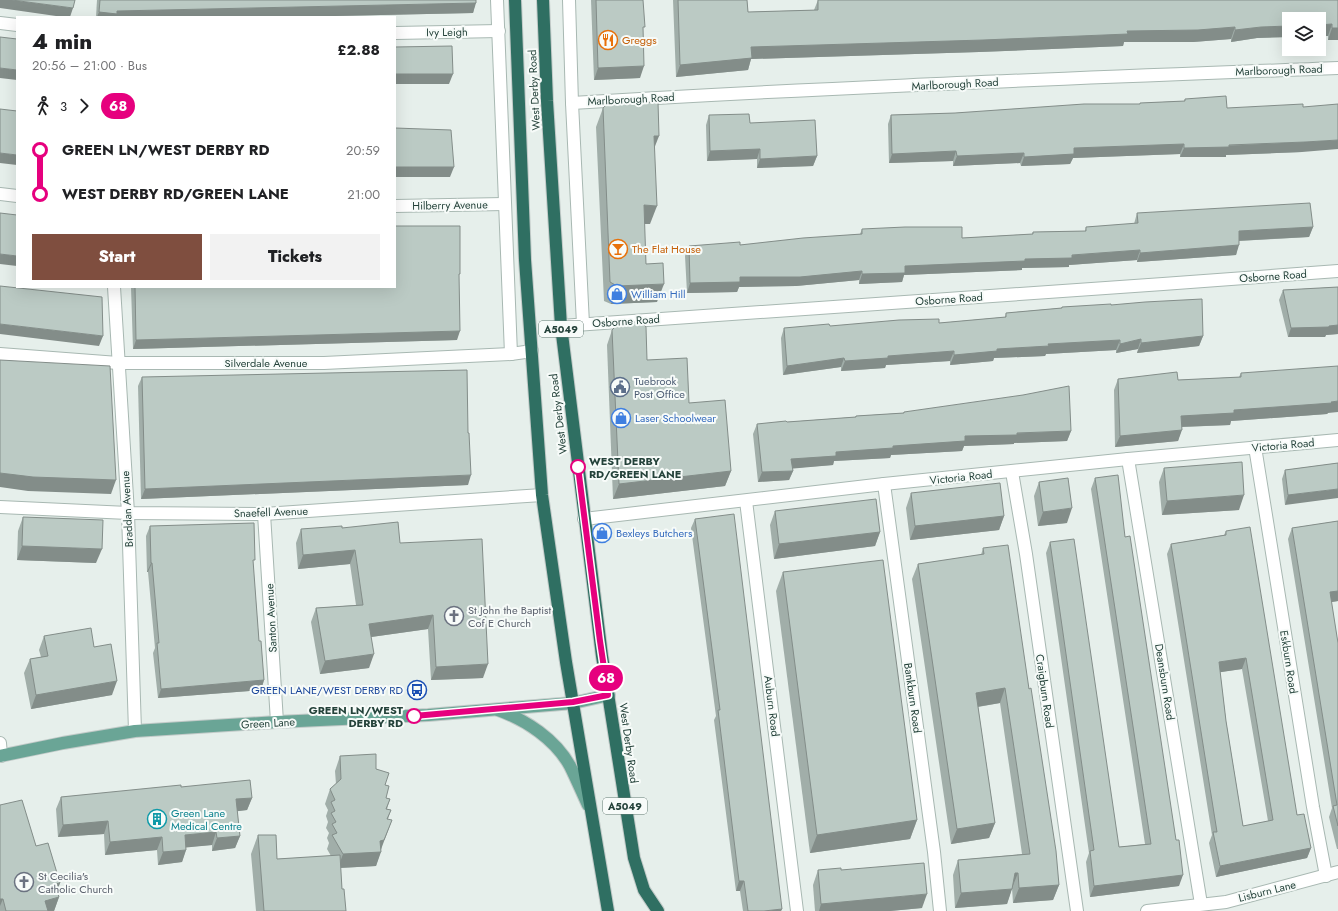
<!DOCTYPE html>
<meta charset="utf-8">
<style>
body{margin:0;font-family:Jost,sans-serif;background:#f2f2f2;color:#202124;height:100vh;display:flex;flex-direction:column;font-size:15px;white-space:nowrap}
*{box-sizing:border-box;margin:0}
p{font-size:13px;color:#757577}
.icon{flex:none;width:22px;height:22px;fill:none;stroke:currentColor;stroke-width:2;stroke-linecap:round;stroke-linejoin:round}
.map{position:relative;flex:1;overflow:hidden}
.panel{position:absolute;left:16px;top:16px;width:380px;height:272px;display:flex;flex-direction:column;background:#fff;border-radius:0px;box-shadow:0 4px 16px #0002}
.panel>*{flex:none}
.badge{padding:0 8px;border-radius:13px;font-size:14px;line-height:26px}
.buttons{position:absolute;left:1282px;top:12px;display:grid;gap:8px}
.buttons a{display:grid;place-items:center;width:44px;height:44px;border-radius:0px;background:#fff;box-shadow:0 4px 16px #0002;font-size:20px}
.map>.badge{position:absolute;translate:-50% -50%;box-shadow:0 0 0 2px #fff}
.legs{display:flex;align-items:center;gap:6px;height:44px;padding:0 16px;font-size:13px}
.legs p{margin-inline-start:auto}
.headline{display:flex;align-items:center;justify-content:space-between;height:68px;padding:0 16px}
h1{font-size:22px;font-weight:800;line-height:30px}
.action{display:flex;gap:8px;margin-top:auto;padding:8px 16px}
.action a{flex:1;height:46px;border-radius:0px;background:#7f4e3f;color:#fff;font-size:16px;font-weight:800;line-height:46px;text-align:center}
.action a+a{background:#f2f2f2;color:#202124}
ul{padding:0 16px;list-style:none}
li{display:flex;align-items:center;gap:14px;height:44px;font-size:15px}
li i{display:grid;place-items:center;width:6px;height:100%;margin:0 5px;background:currentColor}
li i::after{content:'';width:10px;height:10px;margin:-5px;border:3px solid;border-radius:50%;background:#fff}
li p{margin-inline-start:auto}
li:first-child i{background:linear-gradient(#0000 50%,currentColor 0)}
li:last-child i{background:linear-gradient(currentColor 50%,#0000 0)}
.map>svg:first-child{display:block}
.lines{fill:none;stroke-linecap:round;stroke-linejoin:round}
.minor-casing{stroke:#a8b8b2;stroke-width:14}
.major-casing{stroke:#c2cac8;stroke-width:14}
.highway-casing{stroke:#c2cac8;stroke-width:14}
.minor{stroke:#fff;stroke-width:12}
.major{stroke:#6aa596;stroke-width:12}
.highway{stroke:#2f6f62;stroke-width:12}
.wall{fill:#a1aea9;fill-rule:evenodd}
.shaded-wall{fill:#838d89}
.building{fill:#bbcac4;stroke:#838d89;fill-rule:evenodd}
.line-1-casing{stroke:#fff;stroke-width:9}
.line-1{stroke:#e6007e;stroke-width:6}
.stop-1-dot{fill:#fff;stroke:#e6007e;stroke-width:2}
.labels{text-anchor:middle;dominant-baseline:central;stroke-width:4;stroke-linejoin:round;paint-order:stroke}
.shield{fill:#f7fbf9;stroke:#637a73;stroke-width:1}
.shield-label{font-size:10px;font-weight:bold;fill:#24423a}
.street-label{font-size:11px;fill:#24423a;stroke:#f7fbf9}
.food-label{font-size:11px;fill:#c56008;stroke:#f7fbf9;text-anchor:start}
.shop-label{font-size:11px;fill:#366cbe;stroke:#f7fbf9;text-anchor:start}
.service-label{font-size:11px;fill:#4e5e75;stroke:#f7fbf9;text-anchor:start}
.stop-label{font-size:11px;font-weight:bold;fill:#24423a;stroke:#f7fbf9;text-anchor:start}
.worship-label{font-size:11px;fill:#5b616d;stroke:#f7fbf9;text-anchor:start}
.transit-label{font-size:11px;fill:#164399;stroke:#f7fbf9;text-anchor:end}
.culture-label{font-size:11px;fill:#0d838f;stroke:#f7fbf9;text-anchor:start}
</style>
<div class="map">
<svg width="1338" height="911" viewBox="0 0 1338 911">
<rect width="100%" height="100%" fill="#e6efeb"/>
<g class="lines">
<defs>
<g id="minor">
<polyline points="497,0 511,354"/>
<polyline points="569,0 572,103 583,324"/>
<polyline points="0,23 17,25"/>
<polyline points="395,33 499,31"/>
<path d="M 572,103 C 827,87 1083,78 1338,68"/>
<polyline points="0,194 17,196"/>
<polyline points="395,206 504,204"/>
<polyline points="114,287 128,513 135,731"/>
<polyline points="561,326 1163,284 1338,271"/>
<polyline points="0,354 118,363 324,363 511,354 532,351"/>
<polyline points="1255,447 1313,807 1326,876"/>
<polyline points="1128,459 1201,904"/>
<polyline points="1012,472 1026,554 1077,911"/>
<polyline points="884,484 934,852 940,911"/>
<polyline points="746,501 797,911"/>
<polyline points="0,507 128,513 264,514 542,495"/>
<polyline points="264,514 277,722"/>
<polyline points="584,519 884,484 1128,459 1338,440"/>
<polyline points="0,743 1,756"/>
<polyline points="1147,911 1226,902 1338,872"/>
</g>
<g id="major">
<path d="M 498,710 C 526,720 555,739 570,766 C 576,778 582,792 588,805"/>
<polyline points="0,756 63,743 135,731 277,722 428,715 573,703 609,695"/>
</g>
<g id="highway">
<polyline points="515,0 525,260 542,495 566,662 608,911"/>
<polyline points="543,0 547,101 561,326 602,656 634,858 644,890 658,911"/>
</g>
</defs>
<!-- minor casing -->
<use href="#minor" class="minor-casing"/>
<!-- major casing -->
<use href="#major" class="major-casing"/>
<!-- highway casing -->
<use href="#highway" class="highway-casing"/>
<!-- minor -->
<use href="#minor" class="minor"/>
<!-- major -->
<use href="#major" class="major"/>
<!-- highway -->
<use href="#highway" class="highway"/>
</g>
<!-- wall -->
<g class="wall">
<polygon points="97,0 476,0 473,13 288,17 96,17"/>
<polygon points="591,0 643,0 643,31 640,78 594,80"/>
<polygon points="673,0 747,0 748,12 814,10 818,0 1338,0 1338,40 1328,40 1328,36 1319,36 1319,19 1289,19 1289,37 1257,38 1231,42 1231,39 1193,42 1124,42 1123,46 979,52 751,59 748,70 676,77"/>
<polygon points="1185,99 1227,108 1302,152 1226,155 1226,157 1180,157 1180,154 1073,158 1070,164 1021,166 1020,163 953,166 953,161 889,163 888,124 891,115 955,113 1140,104 1140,103 1184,101"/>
<polygon points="603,108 654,149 650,224 644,224 646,264 657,302 611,304 604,301 596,127"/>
<polygon points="709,115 750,123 817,156 813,166 757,168 757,159 707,161 706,125"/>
<polygon points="1137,213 1313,227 1309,237 1239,241 1236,255 1137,262 1137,260 1069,265 1069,267 1022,268 1022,270 904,275 902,282 859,284 859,280 796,286 739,287 737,292 687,293 685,256 689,246 740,245 860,234 862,229 962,238 1032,234 1033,232 1085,231 1086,227 1134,224"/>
<polygon points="459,279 457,340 133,349 131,287 129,287 395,287"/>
<polygon points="1338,287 1338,334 1326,335 1325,337 1288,337 1279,300 1283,290"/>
<polygon points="1111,305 1203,336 1199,346 1137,353 1138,349 1116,353 1116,350 1046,354 1045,356 994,358 993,361 950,365 950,361 886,365 885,368 841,371 841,367 783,375 781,338 784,328 830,326 939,323 1005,317 1006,313 1061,308 1062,307"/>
<polygon points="612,330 647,360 689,403 731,471 725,486 613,499 607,345"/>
<polygon points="1241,373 1328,413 1327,414 1231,421 1230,425 1182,427 1178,441 1115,447 1114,390 1118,379 1178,380 1239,377"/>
<polygon points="142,377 468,485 141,499 138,386"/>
<polygon points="904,412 1071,431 1067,441 1014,443 1014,444 964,446 962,451 891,455 890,458 834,461 833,465 792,468 793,471 789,480 758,482 753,434 757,424 855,417 856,416 903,413"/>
<polygon points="1338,463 1285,505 1282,479 1285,470"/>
<polygon points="1164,468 1239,510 1162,515 1159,482"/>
<polygon points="1095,478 1125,537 1179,886 1090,897 1086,862 1089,853 1046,553 1050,542 1119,847 1145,844 1091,489"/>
<polygon points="1039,482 1067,523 1038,526 1034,496"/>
<polygon points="911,493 1004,516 999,530 910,540 906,508"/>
<polygon points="775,511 880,532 875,546 774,559 770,525"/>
<polygon points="23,517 96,563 17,560 18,531"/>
<polygon points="695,519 782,909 781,911 743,911 740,891 736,891 714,720 716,716 691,528"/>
<polygon points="1338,521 1338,601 1331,602 1338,643 1338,849 1337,849 1329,817 1332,808 1288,539 1292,528"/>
<polygon points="150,526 253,564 259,641 264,680 261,690 158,698 153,653 155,648 148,572 147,572 146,536"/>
<polygon points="342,528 400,543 483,678 431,680 428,629 371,637 369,668 320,674 311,622 316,608 356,605 350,564 298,569 296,543 301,529"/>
<path d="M 1226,531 L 1297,815 L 1311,848 L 1307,858 L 1216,877 L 1209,843 L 1212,835 L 1167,554 L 1171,544 L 1224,535 ZM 1242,669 L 1268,821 L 1243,826 L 1226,721 L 1220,672 Z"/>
<polygon points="983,548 1029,689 1059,885 1053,900 1013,903 1012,888 1007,904 955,908 953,875 958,860 1022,854 1000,703 978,707 995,823 989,838 951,844 912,579 918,564 981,555"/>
<polygon points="783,572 917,820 910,839 810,853 776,591"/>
<polygon points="44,636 94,647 112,695 31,709 24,673 30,659 41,657 39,650"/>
<polygon points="340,756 376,769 385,785 386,798 390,799 387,809 391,810 388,819 381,850 376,866 340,868 342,889 346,911 256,911 251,854 258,835 277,859 331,856 327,849 329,843 327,838 329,833 326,828 328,822 326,816 328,810 325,804 330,789 336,784 335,771"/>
<polygon points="181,787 252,798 247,810 237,811 240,836 235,848 212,851 212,845 186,847 186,850 182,862 158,865 157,850 105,855 104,834 58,837 56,809 61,797"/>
<polygon points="0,805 36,846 60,883 57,890 59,897 54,911 0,911"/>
<polygon points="818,870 841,870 922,908 890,911 815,911 813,885"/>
</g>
<!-- shaded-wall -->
<g class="shaded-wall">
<polygon points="0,0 12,0 73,8 70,17 63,17 0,8"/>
<polygon points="476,3 473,13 288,17 97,17 99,12 117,11"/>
<polygon points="1332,24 1328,36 1319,36 1319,25"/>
<polygon points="1289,26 1289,37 1257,38 1231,42 1235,30 1261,27"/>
<polygon points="1235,27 1231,39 1193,42 1124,42 1123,46 979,52 751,59 748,70 676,77 680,65 751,47 1127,31"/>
<polygon points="1332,28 1338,28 1338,40 1328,40"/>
<polygon points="644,66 640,78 594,80 598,68"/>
<polygon points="0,68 17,70 17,80 0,78"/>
<polygon points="395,74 453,74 449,84 395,84"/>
<polygon points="654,136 659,136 652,154"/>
<polygon points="1338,140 1338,149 1302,152 1226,155 1226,157 1180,157 1184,148"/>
<polygon points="1184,144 1180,154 1073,158 1070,164 1021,166 1024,157 1074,148"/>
<polygon points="760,149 757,159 707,161 710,151"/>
<polygon points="956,151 953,161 889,163 892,154"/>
<polygon points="0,153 17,155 17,165 0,163"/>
<polygon points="1024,153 1020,163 953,166 957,156"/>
<polygon points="817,156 813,166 757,168 760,159"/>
<polygon points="395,167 454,167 450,177 395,177"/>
<polygon points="644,205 657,206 650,224 637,224"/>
<polygon points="1313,227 1309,237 1235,241 1239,231"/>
<polygon points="1239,245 1236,255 1137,262 1140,253"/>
<polygon points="1140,250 1137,260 1069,265 1069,267 1022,268 1022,270 904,275 902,282 859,284 862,274 905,266 1025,259"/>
<polygon points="0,254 17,256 17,266 0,264"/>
<polygon points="862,271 859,280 796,286 739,287 737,292 687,293 690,283 740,277"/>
<polygon points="664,284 657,302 611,304 617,286"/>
<polygon points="0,324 103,336 99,346 0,334"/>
<polygon points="1338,325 1338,334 1326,335 1325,337 1288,337 1291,328"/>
<polygon points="460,331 457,340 133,349 136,340"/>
<polygon points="1203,336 1199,346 1137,353 1141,343"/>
<polygon points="1141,339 1138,349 1116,353 1120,344"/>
<polygon points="1120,340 1116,350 1046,354 1045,356 994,358 993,361 950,365 954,355 997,349 1048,344"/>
<polygon points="954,351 950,361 886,365 885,368 841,371 845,361 888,356"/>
<polygon points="844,358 841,367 783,375 787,366"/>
<polygon points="1338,401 1338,412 1328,413 1327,414 1231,421 1230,425 1177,427 1181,416 1234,410"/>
<polygon points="1182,430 1178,441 1115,447 1120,436"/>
<polygon points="1071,431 1067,441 1014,443 1014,444 964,446 962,451 891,455 890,458 834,461 833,465 788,469 791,459 836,452 893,446 965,436"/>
<polygon points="731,471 725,486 613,499 619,484"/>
<polygon points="793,471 789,480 758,482 762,472"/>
<polygon points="0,473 116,480 111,494 28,491 0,487"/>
<polygon points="471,475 468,485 141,499 145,489"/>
<polygon points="1338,489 1338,498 1285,505 1288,495"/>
<polygon points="1244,495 1239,510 1162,515 1167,501"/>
<polygon points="1072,508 1067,523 1038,526 1043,512"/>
<polygon points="1004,516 999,530 910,540 915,526"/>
<polygon points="880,532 875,546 774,559 779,544"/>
<polygon points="22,546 102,549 96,563 17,560"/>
<polygon points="355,550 350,564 298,569 303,555"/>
<polygon points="151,563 152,563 148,572 147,572"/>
<polygon points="1338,591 1338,601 1326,603 1330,592"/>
<polygon points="433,615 428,629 364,638 369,624"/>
<polygon points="374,654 369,668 320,674 325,661"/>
<polygon points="1246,658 1242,669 1215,673 1219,662"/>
<polygon points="488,664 483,678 431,680 436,667"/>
<polygon points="264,680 261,690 158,698 161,689"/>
<polygon points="117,681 112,695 31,709 36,695"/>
<polygon points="1005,688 1000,703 970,708 976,693"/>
<polygon points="252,798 247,810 231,812 236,799"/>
<polygon points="392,820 380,852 381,852 376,866 338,868 343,854 380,841"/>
<polygon points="917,820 910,839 810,853 817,835"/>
<polygon points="108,821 104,834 58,837 63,825"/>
<polygon points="995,823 989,838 951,844 957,829"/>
<polygon points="216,832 212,845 181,848 185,835"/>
<polygon points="240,836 235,848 212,851 217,838"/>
<polygon points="162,837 157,850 105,855 110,842"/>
<polygon points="1311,848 1307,858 1216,877 1220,866"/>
<polygon points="186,850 182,862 158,865 163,852"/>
<polygon points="1015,873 1018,873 1012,888"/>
<polygon points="1183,875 1179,886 1090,897 1094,886"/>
<polygon points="739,881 744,881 740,891 736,891"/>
<polygon points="60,883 54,899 59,897 54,911 41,911 45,901 55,884"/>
<polygon points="1059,885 1053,900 1013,903 1019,888"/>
<polygon points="1012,889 1007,904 955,908 961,893"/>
<polygon points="927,894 922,908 890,911 819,911 821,904"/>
<polygon points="0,899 3,899 0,906"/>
<polygon points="782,909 781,911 764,911"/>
</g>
<!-- building -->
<g class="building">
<polygon points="12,0 75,0 73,8"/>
<polygon points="100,0 476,0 476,3 117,11 117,14 99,12"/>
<polygon points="596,0 643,0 645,27 643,27 644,66 598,68"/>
<polygon points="678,0 747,0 748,12 818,10 818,0 1338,0 1338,28 1332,28 1332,24 1319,25 1319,19 1289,19 1289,26 1261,27 1235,30 1235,27 1198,30 1127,31 1128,34 983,40 751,47 752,58 680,65"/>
<polygon points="0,37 17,39 17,70 0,68"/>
<polygon points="452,46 453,74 395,74 395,47"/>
<polygon points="1226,96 1227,108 1303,104 1303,107 1338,104 1338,140 1305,142 1229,145 1229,147 1184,148 1184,144 1074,148 1074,154 1024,157 1024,153 957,156 956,151 892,154 891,115 955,113 1084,104 1140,104 1140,103 1185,101 1185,99"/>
<polygon points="658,102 659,136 654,136 657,206 644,205 646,264 663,263 664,284 617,286 610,282 603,108 608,103"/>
<polygon points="0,109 17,111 17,155 0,153"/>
<polygon points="749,114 750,123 815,120 817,156 760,159 760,149 710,151 709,115"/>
<polygon points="395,128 451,130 454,167 395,167"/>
<polygon points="1310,203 1313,227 1239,231 1239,245 1140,253 1140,250 1072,255 1072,258 1025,259 1025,261 905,266 905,273 862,274 862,271 800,277 740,277 740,282 690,283 689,246 740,242 740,245 803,238 862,234 862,229 905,227 962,227 962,238 1033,234 1033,232 1086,231 1086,227 1138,223 1137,213"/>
<polygon points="0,213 17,215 17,256 0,254"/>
<polygon points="395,226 460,226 460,274 459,274 460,331 136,340 135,287 395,287"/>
<polygon points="0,286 102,297 103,336 0,324"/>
<polygon points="1338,287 1338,325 1329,326 1329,327 1291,328 1283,290"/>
<polygon points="1202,299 1203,336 1141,343 1141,339 1120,344 1120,340 1048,344 1049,346 997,349 997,351 954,355 954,351 888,356 888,358 845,361 844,358 787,366 784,328 829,324 830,326 899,320 939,319 939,323 1006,317 1006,313 1062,308 1062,307 1111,304 1111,305 1145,302"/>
<polygon points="638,318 646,327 647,360 687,358 689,403 725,400 731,471 619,484 612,330 617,325 632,325"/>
<polygon points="0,360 110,366 116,480 33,477 0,473"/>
<polygon points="1338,366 1338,401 1331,402 1332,403 1234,410 1234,413 1181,416 1182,430 1120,436 1118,379 1177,372 1178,380 1241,377 1241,373"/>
<polygon points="467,370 468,433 469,433 471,475 145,489 142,377"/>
<polygon points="1069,386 1071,431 1017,433 1017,435 965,436 965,441 893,446 893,448 836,452 836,456 791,459 793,471 762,472 757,424 786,421 787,422 856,417 856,416 904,413 904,412 1023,395"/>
<polygon points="1242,462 1244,495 1167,501 1164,468"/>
<polygon points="1338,463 1338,489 1288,495 1285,470"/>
<polygon points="1118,475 1125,537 1130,536 1176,840 1179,840 1183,875 1094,886 1090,851 1094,850 1050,542 1074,539 1119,847 1151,844 1095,478"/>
<polygon points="1068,478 1072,508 1043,512 1039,482"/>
<polygon points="1000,483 1004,516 915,526 911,493"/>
<polygon points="876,499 880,532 779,544 775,511"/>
<polygon points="734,514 782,909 764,911 748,911 744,881 739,881 718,710 720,710 695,519"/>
<polygon points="23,517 103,520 102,549 22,546"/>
<polygon points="1338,521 1338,591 1330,592 1338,643 1338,826 1333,806 1337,805 1292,528"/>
<polygon points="398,522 400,543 482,539 488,664 436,667 433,615 369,624 374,654 325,661 316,608 363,605 355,550 303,555 301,529 342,526 342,528"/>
<polygon points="254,523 255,560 253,560 259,641 261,641 264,680 161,689 157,643 159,643 152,563 151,563 150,526"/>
<path d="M 1250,527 L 1297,815 L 1304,814 L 1311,848 L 1220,866 L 1213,832 L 1217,832 L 1171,544 L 1226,535 L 1226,531 ZM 1246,658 L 1273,820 L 1243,826 L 1226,721 L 1219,662 Z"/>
<polygon points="1008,545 1029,689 1031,688 1056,851 1059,885 1019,888 1018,873 1015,873 1012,889 961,893 958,860 1030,854 1005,688 976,693 995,823 957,829 918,564 984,554 983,548"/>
<polygon points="883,560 917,820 817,835 783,572"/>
<polygon points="91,628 94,647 111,644 117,681 36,695 30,659 48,656 44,636"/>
<polygon points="376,754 376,769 389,773 385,785 389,786 386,798 390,799 386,809 391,810 387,819 392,820 384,840 380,841 381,852 343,854 332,835 337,833 332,824 336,822 331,813 335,811 331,802 335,800 330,789 341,779 340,756"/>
<polygon points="250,780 252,798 236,799 240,836 217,838 216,832 185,835 186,850 163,852 162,837 110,842 108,821 63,825 61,797 181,785 181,787"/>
<polygon points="22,800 36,846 48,843 60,883 55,884 59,897 45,901 48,911 6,911 3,899 0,899 0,805"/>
<polygon points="258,835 276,835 277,859 340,855 342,889 344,889 346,911 264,911"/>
<polygon points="924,863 927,894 821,904 818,870 841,868 841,870"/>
</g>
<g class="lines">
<defs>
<polyline id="line-1" points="414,716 573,702 608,695 600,641 578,467"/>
</defs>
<!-- line-1 casing -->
<use href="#line-1" class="line-1-casing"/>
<!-- line-1 -->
<use href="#line-1" class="line-1"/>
</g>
<!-- icons -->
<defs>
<symbol id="restaurant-ring" viewBox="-11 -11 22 22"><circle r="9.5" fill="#f7fbf9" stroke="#e8710a" stroke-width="1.5"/><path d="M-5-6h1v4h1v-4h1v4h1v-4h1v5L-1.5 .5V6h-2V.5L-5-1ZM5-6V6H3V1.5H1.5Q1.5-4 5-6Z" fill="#e8710a"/></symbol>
<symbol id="bar-ring" viewBox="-11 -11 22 22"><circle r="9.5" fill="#f7fbf9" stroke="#e8710a" stroke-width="1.5"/><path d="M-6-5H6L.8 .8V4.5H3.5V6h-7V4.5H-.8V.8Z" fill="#e8710a"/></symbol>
<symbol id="shop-ring" viewBox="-11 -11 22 22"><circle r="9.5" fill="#f7fbf9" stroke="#3f7fe0" stroke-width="1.5"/><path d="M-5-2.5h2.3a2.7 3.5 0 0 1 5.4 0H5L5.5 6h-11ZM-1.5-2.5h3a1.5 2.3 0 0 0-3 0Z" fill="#3f7fe0"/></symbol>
<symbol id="civic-ring" viewBox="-11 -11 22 22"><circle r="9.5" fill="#f7fbf9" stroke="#5c6f8a" stroke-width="1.5"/><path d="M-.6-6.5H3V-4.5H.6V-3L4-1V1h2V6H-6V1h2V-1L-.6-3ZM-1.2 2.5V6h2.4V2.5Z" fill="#5c6f8a"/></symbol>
<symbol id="church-ring" viewBox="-11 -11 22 22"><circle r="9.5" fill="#f7fbf9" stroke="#6b7280" stroke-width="1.5"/><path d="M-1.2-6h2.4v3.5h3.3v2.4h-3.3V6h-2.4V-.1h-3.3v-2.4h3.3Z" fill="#6b7280"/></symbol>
<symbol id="bus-ring" viewBox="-11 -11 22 22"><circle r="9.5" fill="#f7fbf9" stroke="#1a4fb4" stroke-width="1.5"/><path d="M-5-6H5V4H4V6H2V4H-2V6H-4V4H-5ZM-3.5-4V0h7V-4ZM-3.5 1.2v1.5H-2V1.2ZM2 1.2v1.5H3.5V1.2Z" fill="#1a4fb4"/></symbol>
<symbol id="building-ring" viewBox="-11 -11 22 22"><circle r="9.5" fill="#f7fbf9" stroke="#0f9aa8" stroke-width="1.5"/><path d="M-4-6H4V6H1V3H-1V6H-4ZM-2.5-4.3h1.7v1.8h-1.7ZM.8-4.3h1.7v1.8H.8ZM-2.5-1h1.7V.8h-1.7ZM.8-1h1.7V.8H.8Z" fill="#0f9aa8"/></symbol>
</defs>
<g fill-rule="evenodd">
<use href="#restaurant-ring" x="597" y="29" width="22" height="22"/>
<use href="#bar-ring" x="607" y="238" width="22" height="22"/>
<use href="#shop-ring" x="606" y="283" width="22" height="22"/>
<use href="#civic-ring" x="609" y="376" width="22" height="22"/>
<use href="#shop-ring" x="610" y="407" width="22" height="22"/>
<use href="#shop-ring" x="591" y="522" width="22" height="22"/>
<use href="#church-ring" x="443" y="605" width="22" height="22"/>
<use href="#bus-ring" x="406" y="679" width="22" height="22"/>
<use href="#building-ring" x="146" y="808" width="22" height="22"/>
<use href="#church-ring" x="13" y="871" width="22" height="22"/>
</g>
<!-- markers -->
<g class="stop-1-dot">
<circle cx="578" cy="467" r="7"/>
<circle cx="414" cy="716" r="7"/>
</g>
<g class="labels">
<!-- shield labels -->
<g class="shield">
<rect x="539" y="321" width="44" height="16" rx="3"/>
<rect x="603" y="798" width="44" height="16" rx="3"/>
</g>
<g class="shield-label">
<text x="561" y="329">A5049</text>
<text x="625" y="806">A5049</text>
</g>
<!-- street labels -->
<g class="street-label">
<text transform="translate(447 32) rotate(-1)">Ivy Leigh</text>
<text transform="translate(1279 70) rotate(-2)">Marlborough Road</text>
<text transform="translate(955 84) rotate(-3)">Marlborough Road</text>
<text transform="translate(534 90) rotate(-93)">West Derby Road</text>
<text transform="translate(631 99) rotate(-3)">Marlborough Road</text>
<text transform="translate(450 205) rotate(-1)">Hilberry Avenue</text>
<text transform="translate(1273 276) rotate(-4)">Osborne Road</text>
<text transform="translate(949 299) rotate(-4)">Osborne Road</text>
<text transform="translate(626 321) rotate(-4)">Osborne Road</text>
<text x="266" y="363">Silverdale Avenue</text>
<text transform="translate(558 414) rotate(-97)">West Derby Road</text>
<text transform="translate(1283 445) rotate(-5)">Victoria Road</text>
<text transform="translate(961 477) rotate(-6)">Victoria Road</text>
<text transform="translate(127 509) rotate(-93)">Braddan Avenue</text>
<text transform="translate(271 512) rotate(-2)">Snaefell Avenue</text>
<text transform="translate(271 618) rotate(-93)">Santon Avenue</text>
<text transform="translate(1289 662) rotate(81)">Eskburn Road</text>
<text transform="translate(1165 682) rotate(81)">Deansburn Road</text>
<text transform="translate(1045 691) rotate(82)">Craigburn Road</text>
<text transform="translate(913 698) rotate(82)">Bankburn Road</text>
<text transform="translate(772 706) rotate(83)">Auburn Road</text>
<text transform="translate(268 723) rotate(-3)">Green Lane</text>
<text transform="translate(629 743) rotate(82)">West Derby Road</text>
<text transform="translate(1267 891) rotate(-14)">Lisburn Lane</text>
</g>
<!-- food labels -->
<g class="food-label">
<text x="622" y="40">Greggs</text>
<text x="632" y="249">The Flat House</text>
</g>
<!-- shop labels -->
<g class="shop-label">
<text x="631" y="294">William Hill</text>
<text x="635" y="418">Laser Schoolwear</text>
<text x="616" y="533">Bexleys Butchers</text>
</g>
<!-- service labels -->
<g class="service-label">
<text x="634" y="381">Tuebrook<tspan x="634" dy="13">Post Office</tspan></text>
</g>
<!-- stop labels -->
<g class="stop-label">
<text x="589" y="461">WEST DERBY<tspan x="589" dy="13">RD/GREEN LANE</tspan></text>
<text x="403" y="710" text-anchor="end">GREEN LN/WEST<tspan x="403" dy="13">DERBY RD</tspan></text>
</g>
<!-- worship labels -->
<g class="worship-label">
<text x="468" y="610">St John the Baptist<tspan x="468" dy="13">Cof E Church</tspan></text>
<text x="38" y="876">St Cecilia's<tspan x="38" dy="13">Catholic Church</tspan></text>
</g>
<!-- transit labels -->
<g class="transit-label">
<text x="403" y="690">GREEN LANE/WEST DERBY RD</text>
</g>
<!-- culture labels -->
<g class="culture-label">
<text x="171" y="813">Green Lane<tspan x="171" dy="13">Medical Centre</tspan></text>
</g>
</g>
</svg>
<div class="buttons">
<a><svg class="icon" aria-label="layers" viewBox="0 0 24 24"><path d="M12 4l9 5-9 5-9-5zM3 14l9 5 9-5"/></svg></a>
</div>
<b class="badge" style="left:606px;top:678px;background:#e6007e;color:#fff">68</b>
<section class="panel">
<div class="headline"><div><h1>4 min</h1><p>20:56 – 21:00 · Bus</p></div><b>£2.88</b></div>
<div class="legs"><svg class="icon" aria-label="walk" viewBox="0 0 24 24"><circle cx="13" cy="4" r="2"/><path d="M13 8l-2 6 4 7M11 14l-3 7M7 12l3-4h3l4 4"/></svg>3<svg class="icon" aria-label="forward" viewBox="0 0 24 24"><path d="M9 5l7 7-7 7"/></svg><b class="badge" style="background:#e6007e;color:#fff">68</b></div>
<ul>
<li><i style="color:#e6007e"></i><b>GREEN LN/WEST DERBY RD</b><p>20:59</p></li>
<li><i style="color:#e6007e"></i><b>WEST DERBY RD/GREEN LANE</b><p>21:00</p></li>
</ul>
<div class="action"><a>Start</a><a>Tickets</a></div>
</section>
</div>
